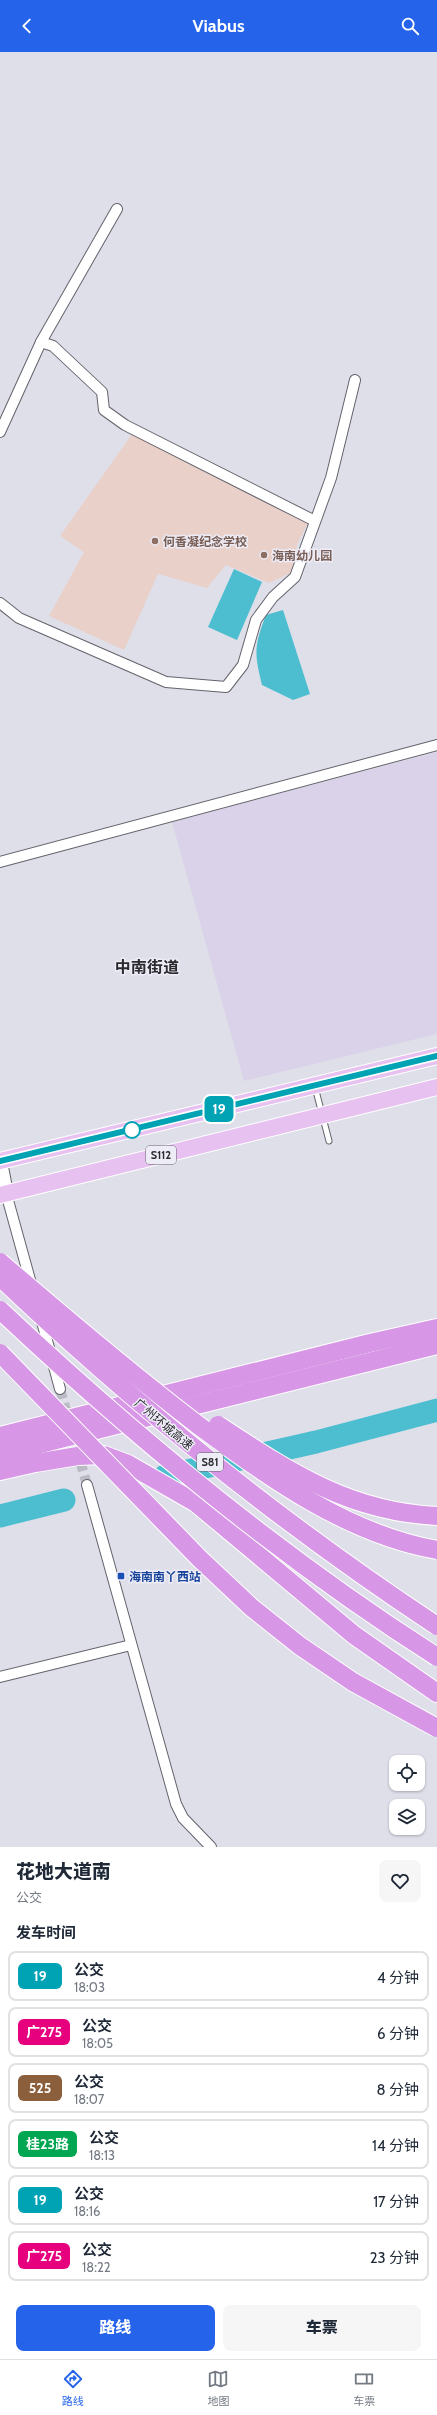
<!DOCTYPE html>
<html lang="zh">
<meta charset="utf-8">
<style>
body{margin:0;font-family:Cabin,"Noto Sans SC",sans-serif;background:#f6f6f7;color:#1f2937;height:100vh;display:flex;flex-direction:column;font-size:15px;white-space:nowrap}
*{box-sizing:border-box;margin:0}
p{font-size:13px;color:#747a83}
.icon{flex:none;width:22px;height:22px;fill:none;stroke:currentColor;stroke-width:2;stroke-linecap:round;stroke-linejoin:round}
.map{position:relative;height:1795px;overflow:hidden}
.drawer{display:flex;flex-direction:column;background:#fff;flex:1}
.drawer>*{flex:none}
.badge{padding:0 8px;border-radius:6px;font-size:14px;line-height:26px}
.tools{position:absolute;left:389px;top:1703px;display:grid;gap:8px}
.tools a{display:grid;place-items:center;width:36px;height:36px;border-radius:8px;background:#fff;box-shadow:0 1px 3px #0004;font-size:20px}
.map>.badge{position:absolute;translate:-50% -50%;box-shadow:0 0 0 2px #fff}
h2{padding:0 16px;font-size:15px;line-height:36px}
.round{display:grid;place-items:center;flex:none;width:42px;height:42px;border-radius:8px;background:#f6f6f7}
.headline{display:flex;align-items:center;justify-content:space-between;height:68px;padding:0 16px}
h1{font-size:19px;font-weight:800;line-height:30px}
.cta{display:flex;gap:8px;margin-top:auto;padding:8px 16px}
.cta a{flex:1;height:46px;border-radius:8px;background:#2563eb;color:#fff;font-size:16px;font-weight:800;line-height:46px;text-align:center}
.cta a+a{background:#f6f6f7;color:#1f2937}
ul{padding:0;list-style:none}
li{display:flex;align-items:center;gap:12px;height:50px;margin:0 8px 6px;padding:0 8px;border:2px solid #e0e1e3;border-radius:8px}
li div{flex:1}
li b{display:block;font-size:15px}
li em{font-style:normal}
li .badge{min-width:44px;font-weight:700;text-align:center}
header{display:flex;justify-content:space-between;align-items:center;height:52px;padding:0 16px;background:#2563eb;color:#fff;font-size:18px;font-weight:800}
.dock{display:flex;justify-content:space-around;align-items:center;height:56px;border-top:1px solid #e0e1e3;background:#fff;font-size:11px;color:#747a83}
.dock a{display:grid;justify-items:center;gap:2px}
.dock .current{color:#2563eb}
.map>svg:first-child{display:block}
.commercial{fill:#d9d2e8}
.education{fill:#e9d0c9}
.water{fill:#4cbed0}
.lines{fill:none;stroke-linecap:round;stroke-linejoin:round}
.river{stroke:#4cbed0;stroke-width:23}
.street-tunnel{stroke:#bbbbc5;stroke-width:10;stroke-dasharray:10 5;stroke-linecap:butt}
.lane-casing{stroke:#64636c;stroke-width:7}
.street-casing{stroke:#64636c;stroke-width:12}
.secondary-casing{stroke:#64636c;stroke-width:16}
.primary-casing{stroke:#fff;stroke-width:18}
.highway-casing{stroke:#fff;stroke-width:20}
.lane{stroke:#fff;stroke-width:5}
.street{stroke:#fff;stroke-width:10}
.secondary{stroke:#fff;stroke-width:14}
.primary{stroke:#e7c1f0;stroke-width:16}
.highway{stroke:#d797e6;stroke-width:18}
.highway-bridge-casing{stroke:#fff;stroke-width:20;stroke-linecap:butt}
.highway-bridge{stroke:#d797e6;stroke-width:18}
.line-casing{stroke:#fff;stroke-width:9}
.line{stroke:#00a3b4;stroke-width:6}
.education-dot{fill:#8d6e63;stroke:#edecf7;stroke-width:1.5}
.stop-dot{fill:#fff;stroke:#00a3b4;stroke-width:2}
.transit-dot{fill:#1a4fb4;stroke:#edecf7;stroke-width:1.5}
.labels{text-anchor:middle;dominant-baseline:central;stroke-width:3;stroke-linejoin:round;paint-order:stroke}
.shield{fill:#edecf7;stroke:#65656b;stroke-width:1}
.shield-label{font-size:11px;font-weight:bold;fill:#2b2b2f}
.education-label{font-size:12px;font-weight:bold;fill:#785e54;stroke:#edecf7;text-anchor:start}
.street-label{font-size:12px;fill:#2b2b2f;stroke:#edecf7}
.transit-label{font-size:12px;font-weight:bold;fill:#164399;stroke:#edecf7;text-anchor:start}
.district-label{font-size:16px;font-weight:bold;fill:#2b2b2f;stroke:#edecf7}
</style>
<header><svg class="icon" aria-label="back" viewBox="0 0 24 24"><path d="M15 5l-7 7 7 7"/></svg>Viabus<svg class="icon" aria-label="search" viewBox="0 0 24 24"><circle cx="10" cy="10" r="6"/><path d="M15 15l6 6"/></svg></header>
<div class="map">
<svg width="437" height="1795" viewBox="0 0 437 1795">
<rect width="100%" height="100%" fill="#dfdfea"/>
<!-- commercial -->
<polygon class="commercial" points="437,700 437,982 244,1029 172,770"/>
<!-- education -->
<polygon class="education" points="132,382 308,471 297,493 291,521 269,531 226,513 207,536 158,522 124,598 49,564 84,500 60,484"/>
<!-- water -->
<g class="water">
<polygon points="234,517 262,530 237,588 208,575"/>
<path d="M 283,558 L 310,642 L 293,648 L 262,633 C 254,601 254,594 266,563 Z"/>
</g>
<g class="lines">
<!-- river -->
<g class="river">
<polyline points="165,1424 316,1390 437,1358"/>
<polyline points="0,1464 64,1448"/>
</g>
<!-- street-tunnel -->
<polyline class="street-tunnel" points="60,1337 87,1433"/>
<defs>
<polyline id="lane" points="315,1035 329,1089"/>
<g id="street">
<polyline points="41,290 53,294 102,340 104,358 125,373 315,469"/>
<polyline points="0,380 41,290 117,157"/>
<polyline points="0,551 19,566 166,630 226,635 243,613 256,568 273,545 295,525 331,426 355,328"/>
<polyline points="0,810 437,693"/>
<polyline points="6,1141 32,1235"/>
<polyline points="41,1266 60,1337"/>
<polyline points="87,1433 176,1752 183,1766 211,1795"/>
<polyline points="0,1625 131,1593"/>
</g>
<polyline id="secondary" points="0,1110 6,1141"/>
<g id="primary">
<polyline points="0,1109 437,1004"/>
<polyline points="0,1143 437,1035"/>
</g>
<g id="highway">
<polyline points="0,1384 370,1291 437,1276"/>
<polyline points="0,1402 437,1293"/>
<polyline points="0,1419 35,1411 78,1404 104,1403 128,1412 196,1451 354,1583 437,1641"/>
</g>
</defs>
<!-- lane casing -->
<use href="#lane" class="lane-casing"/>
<!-- street casing -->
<use href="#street" class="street-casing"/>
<!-- secondary casing -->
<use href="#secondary" class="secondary-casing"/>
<!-- primary casing -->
<use href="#primary" class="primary-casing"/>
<!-- highway casing -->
<use href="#highway" class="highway-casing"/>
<!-- lane -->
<use href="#lane" class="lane"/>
<!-- street -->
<use href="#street" class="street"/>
<!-- secondary -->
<use href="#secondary" class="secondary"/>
<!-- primary -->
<use href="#primary" class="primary"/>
<!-- highway -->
<use href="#highway" class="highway"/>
<defs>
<g id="highway-bridge">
<path d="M 0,1210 C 65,1266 130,1321 198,1373 C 270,1426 347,1482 437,1498"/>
<path d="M 0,1225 C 136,1354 281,1471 437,1574"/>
<path d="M 0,1258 C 135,1385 280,1505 437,1605"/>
<polyline points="0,1301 200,1507 251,1555 300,1594 353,1630 437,1676"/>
<path d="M 218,1373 C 290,1420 349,1460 437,1464"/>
</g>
</defs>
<!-- highway-bridge casing -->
<use href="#highway-bridge" class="highway-bridge-casing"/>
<!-- highway-bridge -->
<use href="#highway-bridge" class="highway-bridge"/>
</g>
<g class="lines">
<defs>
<polyline id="line" points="0,1109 437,1004"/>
</defs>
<!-- line casing -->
<use href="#line" class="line-casing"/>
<!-- line -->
<use href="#line" class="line"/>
</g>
<!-- markers -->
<g class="education-dot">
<circle cx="155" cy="489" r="4"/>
<circle cx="264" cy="503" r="4"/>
</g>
<circle class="stop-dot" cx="132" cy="1078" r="8"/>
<rect class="transit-dot" x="117" y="1520" width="8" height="8" rx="2"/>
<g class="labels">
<!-- shield labels -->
<g class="shield">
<rect x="146" y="1094" width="30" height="18" rx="3"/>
<rect x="197" y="1401" width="26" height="18" rx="3"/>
</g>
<g class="shield-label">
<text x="161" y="1103">S112</text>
<text x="210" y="1410">S81</text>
</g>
<!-- education labels -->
<g class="education-label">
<text x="163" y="489">何香凝纪念学校</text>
<text x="272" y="503">海南幼儿园</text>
</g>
<!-- street labels -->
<g class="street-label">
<text transform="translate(164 1372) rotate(40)">广州环城高速</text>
</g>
<!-- transit labels -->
<g class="transit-label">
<text x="129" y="1524">海南南丫西站</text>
</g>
<!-- district labels -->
<g class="district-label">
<text x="147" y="915">中南街道</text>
</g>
</g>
</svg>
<div class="tools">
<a><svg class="icon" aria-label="locate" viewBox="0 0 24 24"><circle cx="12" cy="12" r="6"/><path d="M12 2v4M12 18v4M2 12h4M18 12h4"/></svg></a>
<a><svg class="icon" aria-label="layers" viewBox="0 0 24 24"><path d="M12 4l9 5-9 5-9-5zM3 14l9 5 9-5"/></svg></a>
</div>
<b class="badge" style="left:219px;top:1057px;background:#00a3b4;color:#fff">19</b>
</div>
<section class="drawer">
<div class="headline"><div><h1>花地大道南</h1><p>公交</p></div><a class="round"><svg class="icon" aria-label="heart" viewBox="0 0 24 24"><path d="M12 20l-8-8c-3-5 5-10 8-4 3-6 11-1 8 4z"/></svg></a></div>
<h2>发车时间</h2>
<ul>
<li><span class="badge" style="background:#00a3b4;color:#fff">19</span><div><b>公交</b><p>18:03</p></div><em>4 分钟</em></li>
<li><span class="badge" style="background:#e6007e;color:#fff">广275</span><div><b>公交</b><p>18:05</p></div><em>6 分钟</em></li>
<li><span class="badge" style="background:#8b5e3c;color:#fff">525</span><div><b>公交</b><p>18:07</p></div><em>8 分钟</em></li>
<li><span class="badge" style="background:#00a651;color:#fff">桂23路</span><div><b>公交</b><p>18:13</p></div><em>14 分钟</em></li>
<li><span class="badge" style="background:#00a3b4;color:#fff">19</span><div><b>公交</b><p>18:16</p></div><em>17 分钟</em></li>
<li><span class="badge" style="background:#e6007e;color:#fff">广275</span><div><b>公交</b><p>18:22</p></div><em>23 分钟</em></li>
</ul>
<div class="cta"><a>路线</a><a>车票</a></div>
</section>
<nav class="dock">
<a class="current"><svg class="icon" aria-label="directions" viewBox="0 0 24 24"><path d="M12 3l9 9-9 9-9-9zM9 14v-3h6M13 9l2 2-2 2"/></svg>路线</a>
<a><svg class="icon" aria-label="map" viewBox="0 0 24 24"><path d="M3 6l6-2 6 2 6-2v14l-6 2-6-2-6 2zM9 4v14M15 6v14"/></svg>地图</a>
<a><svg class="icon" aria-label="tickets" viewBox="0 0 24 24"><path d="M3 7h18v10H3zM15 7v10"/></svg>车票</a>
</nav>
